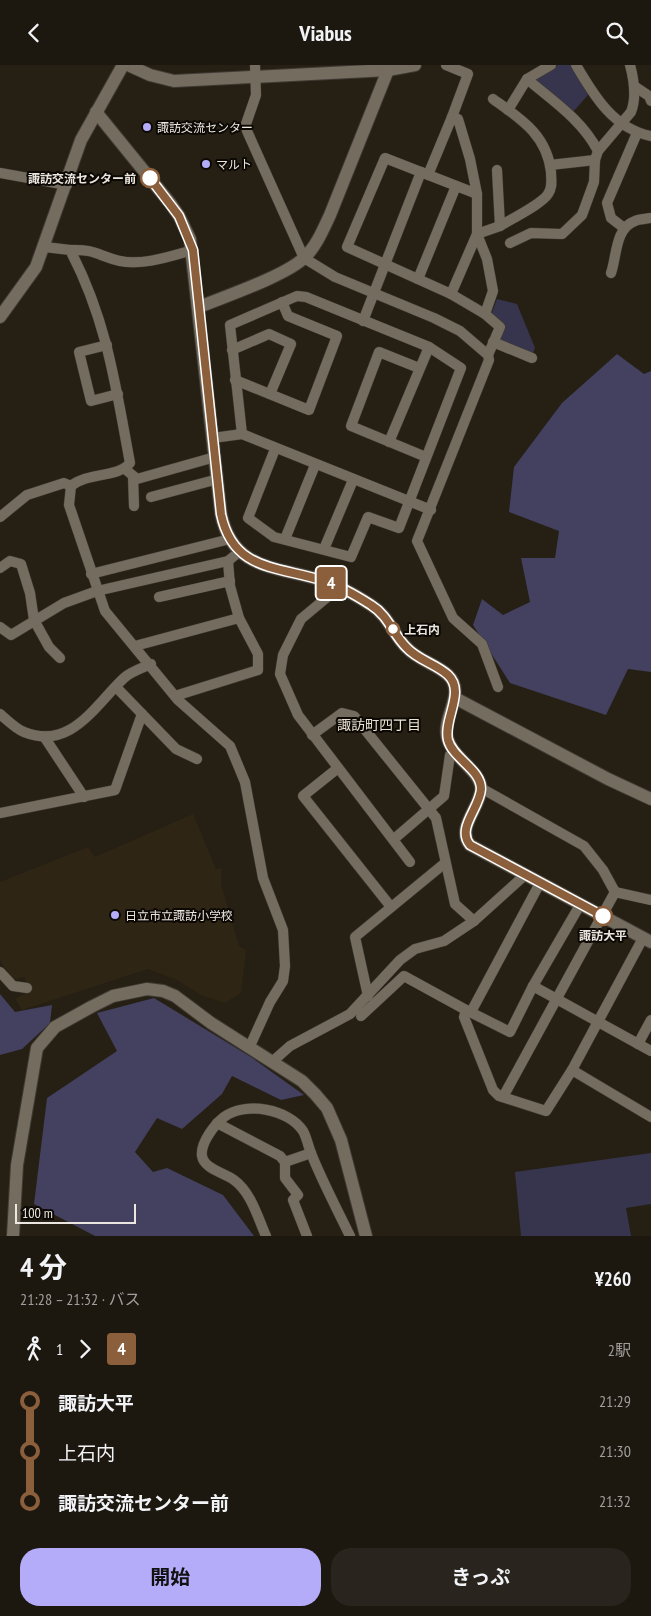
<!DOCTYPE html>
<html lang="ja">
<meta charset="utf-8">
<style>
body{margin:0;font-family:"PT Sans Narrow","Noto Sans JP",sans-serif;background:#29241d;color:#f1f3f6;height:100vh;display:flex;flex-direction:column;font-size:19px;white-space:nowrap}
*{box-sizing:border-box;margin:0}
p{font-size:16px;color:#a09f9e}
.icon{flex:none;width:28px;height:28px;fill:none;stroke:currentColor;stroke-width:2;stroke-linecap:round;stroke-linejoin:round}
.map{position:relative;height:1171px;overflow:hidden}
.drawer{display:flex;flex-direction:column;background:#1c170f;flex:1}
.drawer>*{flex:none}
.badge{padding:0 10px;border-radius:4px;font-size:18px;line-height:32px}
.scale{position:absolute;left:15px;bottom:12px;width:121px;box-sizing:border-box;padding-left:5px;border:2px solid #ebe6df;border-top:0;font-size:14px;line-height:18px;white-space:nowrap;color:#ebe6df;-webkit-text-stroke:4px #0c0905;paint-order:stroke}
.map>.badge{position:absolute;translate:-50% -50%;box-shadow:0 0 0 2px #fff}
.legs{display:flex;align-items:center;gap:8px;height:55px;padding:0 20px;font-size:16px}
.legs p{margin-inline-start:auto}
.summary{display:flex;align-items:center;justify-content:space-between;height:85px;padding:0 20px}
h1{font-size:28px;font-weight:700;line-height:38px}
.primary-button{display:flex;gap:10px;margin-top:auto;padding:10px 20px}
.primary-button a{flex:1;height:58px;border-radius:20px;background:#b4acf9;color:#111;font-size:20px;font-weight:700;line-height:58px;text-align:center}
.primary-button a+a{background:#29241d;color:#f1f3f6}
ul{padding:0 20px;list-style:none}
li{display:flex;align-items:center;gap:18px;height:50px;font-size:19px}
li i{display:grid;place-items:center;width:8px;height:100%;margin:0 6px;background:currentColor}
li i::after{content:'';width:12px;height:12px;margin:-6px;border:4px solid;border-radius:50%;background:#1c170f}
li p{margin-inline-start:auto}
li:first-child i{background:linear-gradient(#0000 50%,currentColor 0)}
li:last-child i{background:linear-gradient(currentColor 50%,#0000 0)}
header{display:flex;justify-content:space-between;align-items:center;height:65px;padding:0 20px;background:#1c170f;font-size:22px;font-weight:700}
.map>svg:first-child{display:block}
.built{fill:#2f2514}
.green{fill:#37354d}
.forest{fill:#434060}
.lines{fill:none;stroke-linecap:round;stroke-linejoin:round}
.minor-casing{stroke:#3f3a33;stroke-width:11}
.tertiary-casing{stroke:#3f3a33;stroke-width:14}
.minor{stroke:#746c5e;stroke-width:10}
.tertiary{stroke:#746c5e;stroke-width:12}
.line-1-casing{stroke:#fff;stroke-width:11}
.line-1{stroke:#8b5e3c;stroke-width:8}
.poi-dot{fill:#b4acf9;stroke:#0c0905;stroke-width:2}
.stop-1-dot{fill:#fff;stroke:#8b5e3c;stroke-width:2.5}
.labels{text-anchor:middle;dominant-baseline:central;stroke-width:4;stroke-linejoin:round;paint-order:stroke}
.poi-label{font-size:12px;fill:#ebe6df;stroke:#0c0905;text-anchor:start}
.stop-label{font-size:12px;font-weight:bold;fill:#ebe6df;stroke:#0c0905;text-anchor:end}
.neighbourhood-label{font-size:14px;fill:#ebe2d3;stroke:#0c0905}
</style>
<header><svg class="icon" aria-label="back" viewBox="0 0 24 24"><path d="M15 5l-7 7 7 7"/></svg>Viabus<svg class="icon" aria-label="search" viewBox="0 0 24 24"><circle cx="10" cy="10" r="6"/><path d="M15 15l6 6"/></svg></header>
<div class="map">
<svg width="651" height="1171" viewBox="0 0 651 1171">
<rect width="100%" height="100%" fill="#261f14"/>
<!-- built -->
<polygon class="built" points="193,749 216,804 222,803 221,819 239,881 246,885 241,928 225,938 203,931 175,914 148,904 22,945 15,934 32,925 24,912 12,915 0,895 0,817 88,782 95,792"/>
<!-- green -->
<g class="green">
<polygon points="558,0 571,0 588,30 572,48 532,14"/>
<polygon points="497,234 517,239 535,283 532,290 499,276 491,250"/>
<polygon points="651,1088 651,1139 626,1143 631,1171 521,1171 515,1107"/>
</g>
<!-- forest -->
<g class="forest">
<polygon points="617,289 644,309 651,306 651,607 628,604 606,650 510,618 473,560 482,534 503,550 530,537 521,493 555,493 559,466 509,447 514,402 562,338"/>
<polygon points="0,929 15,947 52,940 50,958 22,984 0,990"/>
<polygon points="154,933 251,992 304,1030 281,1035 232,1011 222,1029 182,1064 157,1053 135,1087 153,1107 167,1103 223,1130 254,1171 95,1171 34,1139 47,1033 117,986 97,948"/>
</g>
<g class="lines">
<defs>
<g id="minor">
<polyline points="255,0 256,30 246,59 247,66 304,193 335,212 434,253 460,266 488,290 489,295 417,476 453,553 482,579 498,622"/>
<polyline points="446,0 468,9 452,52"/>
<path d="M 576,0 C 594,31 614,64 651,71"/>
<path d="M 527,14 C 553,36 582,55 598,86"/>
<polyline points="634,21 649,31 651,36"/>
<path d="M 493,34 C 521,54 547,70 551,107 C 551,115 553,122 548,129 C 542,139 511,154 500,161 L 497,105"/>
<polyline points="508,45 527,14 551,0"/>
<polyline points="550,100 595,95"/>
<polyline points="0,108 67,120"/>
<polyline points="428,110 452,52 458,54 470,94 477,129 477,169 487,194 493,226 485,249 500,262 488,290"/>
<polyline points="477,129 385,93 347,182 451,229 477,169 500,161"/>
<polyline points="624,163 611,153 607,138 637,68"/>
<path d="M 510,178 L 531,168 L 562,169 L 582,150 L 594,117 L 595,95 L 598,86 L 631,47 C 637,32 634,15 630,0"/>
<path d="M 45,182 L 70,185 C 107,255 116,323 130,398 C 118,413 88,407 71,421 L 69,440 L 105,546 L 178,635 L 230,681 L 245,717 L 263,813 L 283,865 L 285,901 L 283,916 L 270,937 L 250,981"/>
<path d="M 70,185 C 96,184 98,191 120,196 C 143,201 171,191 193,185"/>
<path d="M 611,208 C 617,191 615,163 635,156 C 640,154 646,154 651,153"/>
<polyline points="418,214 456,121"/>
<polyline points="451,229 485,249"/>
<polyline points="363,256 421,107"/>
<polyline points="493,277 532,293"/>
<polyline points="107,280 79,287 91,336 118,329"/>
<polyline points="232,285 269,269 291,279 270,329"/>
<polyline points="419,303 379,287 351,361 426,392"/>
<polyline points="235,315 309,345 337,271 288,251 282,237"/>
<polyline points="242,369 230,260 297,231 306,232 429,282 461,303 399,463 368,452 351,492 274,472 248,453 275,384"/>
<polyline points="213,373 242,369 431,445"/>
<polyline points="389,377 429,282"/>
<polyline points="125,404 137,414 215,392"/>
<polyline points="133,411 134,441"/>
<polyline points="151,432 218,414"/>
<polyline points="0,452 27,430 64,418 71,421"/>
<polyline points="285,474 315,400"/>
<polyline points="324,484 353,415"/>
<polyline points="228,496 230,521 239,553"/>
<polyline points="0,503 10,496 21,499 30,528 34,555 49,582 60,593"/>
<polyline points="91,509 230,474"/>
<polyline points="336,520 331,529 301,554 283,590 280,609 298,650 410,797"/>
<polyline points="159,532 230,516"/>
<polyline points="0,562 11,570 64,538 97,526 228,496 239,487"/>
<polyline points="135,581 239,553 258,589 258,605 175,631"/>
<polyline points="116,622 176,684 197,694"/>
<path d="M 0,649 C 7,655 16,664 24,667 C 71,686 95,640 124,613 C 130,607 142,603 151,599"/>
<polyline points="312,670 342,648 354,651 436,753 455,839 474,856"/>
<polyline points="45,673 84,732"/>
<polyline points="338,703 303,731 391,842"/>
<polyline points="481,723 584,781 603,805 615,827"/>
<polyline points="0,748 115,725 142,649"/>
<polyline points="394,774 444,731 450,690 454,687"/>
<polyline points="0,907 13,921 27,923"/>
<polyline points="533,921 651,986"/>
<polyline points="368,931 355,872 445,798"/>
<polyline points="466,945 510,967 533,921 580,840"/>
<polyline points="471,947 540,818"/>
<polyline points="361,951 404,911 466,945 464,952 493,1025 499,1031 546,1046 572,1005 643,873"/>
<polyline points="638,979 651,955"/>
<polyline points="273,996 290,981 350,949 400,895 415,884 444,876 474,856 525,810"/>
<polyline points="572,1005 651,1052"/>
<polyline points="503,1032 615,827 651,835"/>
<polyline points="217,1058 280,1091 285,1097 285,1113 298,1130 293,1135 307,1171"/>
<polyline points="285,1097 311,1088"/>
<path d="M 266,1171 C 258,1153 251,1127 234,1115 C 225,1108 204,1104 202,1091 C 200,1078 215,1059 224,1052 C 245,1036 289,1044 303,1066 C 307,1073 308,1081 311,1088 C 322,1116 337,1144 350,1171"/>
</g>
<g id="tertiary">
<polyline points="128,0 150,10 174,16 388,5 415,0"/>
<path d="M 96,47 L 170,138 L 179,151 L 190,174 L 221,449 C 233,507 279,501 324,516 C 340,521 357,531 371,540 C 389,551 393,570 407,583 C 418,595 436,599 448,610 C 466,627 443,651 447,671 C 451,693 481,705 481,724 C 480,743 456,763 470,780 L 651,877"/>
<path d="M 199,242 C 226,231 285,211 304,193 C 316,182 323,165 330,150 L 388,5"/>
<polyline points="0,252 36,202 81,75 123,0"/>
<polyline points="455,633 608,714 651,734"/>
<polyline points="13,1171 17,1100 37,983 55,962 91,942 113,931 147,924 163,926 175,931 211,958 302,1016 315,1029 327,1043 341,1075 366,1171"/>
</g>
</defs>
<!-- minor casing -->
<use href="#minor" class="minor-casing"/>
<!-- tertiary casing -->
<use href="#tertiary" class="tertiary-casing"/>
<!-- minor -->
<use href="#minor" class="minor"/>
<!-- tertiary -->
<use href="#tertiary" class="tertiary"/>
</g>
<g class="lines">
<defs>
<path id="line-1" d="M 150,113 L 179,151 L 193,185 L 221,449 C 233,507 279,501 324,516 C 340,521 357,531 371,540 C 389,551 393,570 407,583 C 418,595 436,599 448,610 C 466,627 443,654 448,675 C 453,694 481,704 481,724 C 480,743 456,763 470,780 L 603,851"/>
</defs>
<!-- line-1 casing -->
<use href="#line-1" class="line-1-casing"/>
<!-- line-1 -->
<use href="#line-1" class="line-1"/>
</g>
<!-- markers -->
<g class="poi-dot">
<circle cx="147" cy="62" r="5"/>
<circle cx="206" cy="99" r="5"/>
<circle cx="115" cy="850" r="5"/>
</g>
<g class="stop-1-dot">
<circle cx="150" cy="113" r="9"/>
<circle cx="393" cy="564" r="6"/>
<circle cx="603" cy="851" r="9"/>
</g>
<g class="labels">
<!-- poi labels -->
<g class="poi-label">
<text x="157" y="62">諏訪交流センター</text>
<text x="216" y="99">マルト</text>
<text x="125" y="850">日立市立諏訪小学校</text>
</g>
<!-- stop labels -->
<g class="stop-label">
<text x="136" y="113">諏訪交流センター前</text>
<text x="404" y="564" text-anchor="start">上石内</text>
<text x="603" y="870" text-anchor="middle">諏訪大平</text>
</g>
<!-- neighbourhood labels -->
<g class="neighbourhood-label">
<text x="379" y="660">諏訪町四丁目</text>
</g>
</g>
</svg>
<div class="scale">100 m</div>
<b class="badge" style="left:331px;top:518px;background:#8b5e3c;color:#fff">4</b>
</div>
<section class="drawer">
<div class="summary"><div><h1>4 分</h1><p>21:28 – 21:32 · バス</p></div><b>¥260</b></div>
<div class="legs"><svg class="icon" aria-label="walk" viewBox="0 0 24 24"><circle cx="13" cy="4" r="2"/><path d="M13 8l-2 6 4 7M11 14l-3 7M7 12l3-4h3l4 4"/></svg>1<svg class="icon" aria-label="forward" viewBox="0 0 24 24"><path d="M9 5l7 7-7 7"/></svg><b class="badge" style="background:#8b5e3c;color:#fff">4</b><p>2駅</p></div>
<ul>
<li><i style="color:#8b5e3c"></i><b>諏訪大平</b><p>21:29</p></li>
<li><i style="color:#8b5e3c"></i><span>上石内</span><p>21:30</p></li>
<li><i style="color:#8b5e3c"></i><b>諏訪交流センター前</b><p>21:32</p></li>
</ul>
<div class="primary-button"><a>開始</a><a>きっぷ</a></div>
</section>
